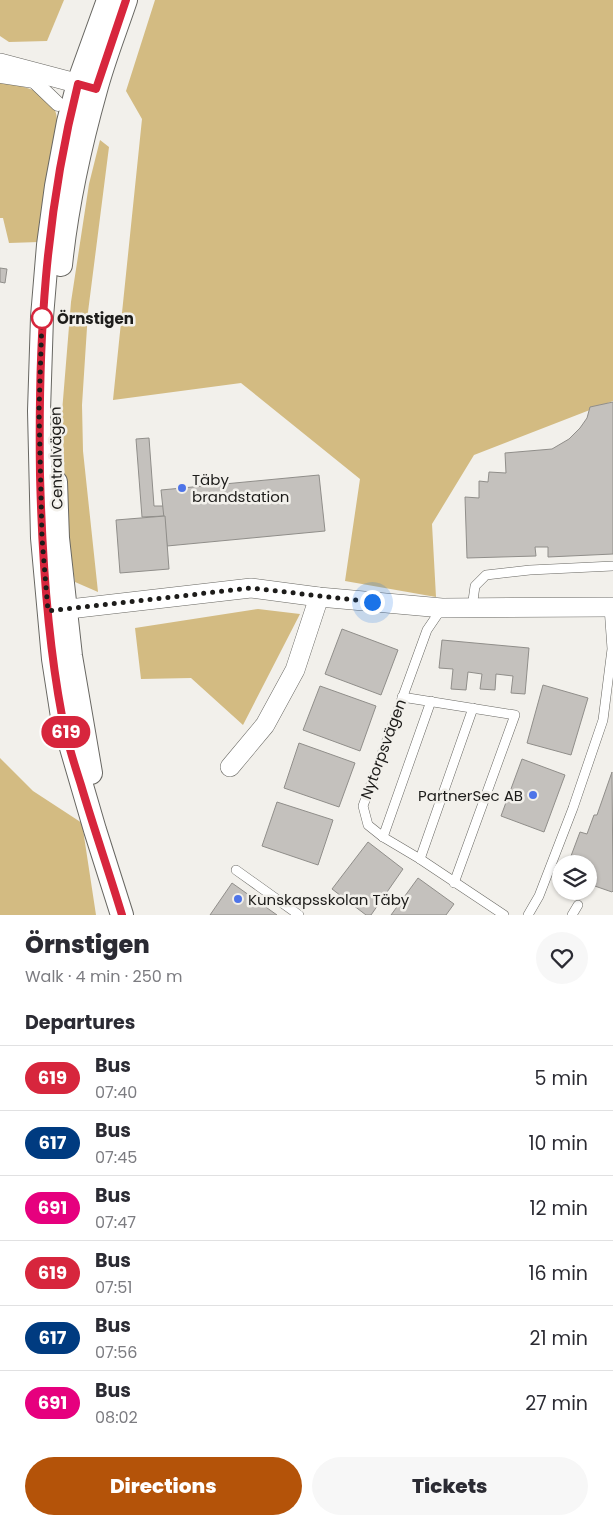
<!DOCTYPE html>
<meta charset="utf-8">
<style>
body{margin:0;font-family:Poppins,sans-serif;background:#f7f7f7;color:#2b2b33;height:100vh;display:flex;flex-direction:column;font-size:19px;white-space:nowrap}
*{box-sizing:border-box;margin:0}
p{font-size:16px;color:#7c7c81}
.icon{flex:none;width:28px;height:28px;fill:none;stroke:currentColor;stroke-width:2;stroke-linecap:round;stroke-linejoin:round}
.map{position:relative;height:915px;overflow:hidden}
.side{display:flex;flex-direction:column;background:#fff;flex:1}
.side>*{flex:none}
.badge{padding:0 10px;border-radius:16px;font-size:18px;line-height:32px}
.fabs{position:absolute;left:552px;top:855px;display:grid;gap:10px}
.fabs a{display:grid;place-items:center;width:45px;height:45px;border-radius:50%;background:#fff;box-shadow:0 1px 4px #0004;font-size:25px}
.you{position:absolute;width:25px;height:25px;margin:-12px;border:4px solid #fff;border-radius:50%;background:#1a73e8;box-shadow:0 0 0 8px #1a73e833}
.map>.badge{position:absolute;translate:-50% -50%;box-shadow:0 0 0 2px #fff}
h2{padding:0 25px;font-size:19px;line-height:45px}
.round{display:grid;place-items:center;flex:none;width:52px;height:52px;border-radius:26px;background:#f7f7f7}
.overview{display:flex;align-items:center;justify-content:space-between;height:85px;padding:0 25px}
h1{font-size:24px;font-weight:800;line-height:38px}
.action{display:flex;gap:10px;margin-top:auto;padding:10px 25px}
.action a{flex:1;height:58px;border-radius:30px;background:#b45309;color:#fff;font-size:20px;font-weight:800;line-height:58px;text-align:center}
.action a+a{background:#f7f7f7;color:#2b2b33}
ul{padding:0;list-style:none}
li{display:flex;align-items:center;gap:15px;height:65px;padding:0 25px;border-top:1px solid #e1e1e2}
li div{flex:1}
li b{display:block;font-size:19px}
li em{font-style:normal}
li .badge{min-width:55px;font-weight:700;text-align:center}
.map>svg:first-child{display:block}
.green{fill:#d3bb82}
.building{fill:#c4c1bd;stroke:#908e8a}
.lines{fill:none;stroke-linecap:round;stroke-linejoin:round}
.service-casing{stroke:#686762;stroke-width:10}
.pedestrian-casing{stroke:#686762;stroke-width:15}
.minor-casing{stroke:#686762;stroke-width:20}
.tertiary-casing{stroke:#686762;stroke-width:24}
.service{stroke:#fff;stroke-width:9}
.pedestrian{stroke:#fff;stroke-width:14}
.minor{stroke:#fff;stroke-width:19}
.tertiary{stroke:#fff;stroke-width:22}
.line-casing{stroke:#fff;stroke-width:11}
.line{stroke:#d7263d;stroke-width:8}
.walk{stroke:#1d1c1a;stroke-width:5;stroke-dasharray:0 9}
.stop-dot{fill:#fff;stroke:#d7263d;stroke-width:2.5}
.poi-dot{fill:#4e74e8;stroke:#f2f0eb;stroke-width:2}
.labels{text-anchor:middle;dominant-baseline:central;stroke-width:5;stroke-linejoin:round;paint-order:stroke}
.stop-label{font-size:15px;font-weight:bold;fill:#1d1c1a;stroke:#f2f0eb;text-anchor:start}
.street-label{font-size:15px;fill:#1d1c1a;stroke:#f2f0eb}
.poi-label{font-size:15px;fill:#1d1c1a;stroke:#f2f0eb;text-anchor:start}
</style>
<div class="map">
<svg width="613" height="915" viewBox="0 0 613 915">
<rect width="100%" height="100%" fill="#f2f0eb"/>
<!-- green -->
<g class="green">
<polygon points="0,0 64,0 47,41 9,42 0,36"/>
<polygon points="155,0 613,0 613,401 474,455 432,524 436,597 345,581 360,479 241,383 113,400 142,119 126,91"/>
<path d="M 0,82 C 23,86 56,91 57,120 L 39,242 L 9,243 L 3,218 L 0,218 Z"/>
<polygon points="100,140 109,147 88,312 82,405 83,451 98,592 75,582 67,534 62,412 71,302 89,184"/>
<polygon points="258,609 300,614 243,725 191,678 141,679 135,628"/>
<polygon points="0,758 33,791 82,823 96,915 0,915"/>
</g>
<!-- building -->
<g class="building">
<polygon points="0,268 7,269 5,283 0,282"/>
<polygon points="613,402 613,554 548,557 548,547 535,547 536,556 467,558 465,497 479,498 479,481 488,482 489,472 506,473 505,453 552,449 569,439 580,428 587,418 590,407"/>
<polygon points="149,438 154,506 164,506 165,516 142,517 136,439"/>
<polygon points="319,475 325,531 167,546 161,490"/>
<polygon points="165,516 169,569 120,573 116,520"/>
<polygon points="342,629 398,650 381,695 325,674"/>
<polygon points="442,640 529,648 525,694 511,693 513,676 496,674 495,690 480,689 482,674 468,672 466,690 451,689 453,669 439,668"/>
<polygon points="543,685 588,698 571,755 527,743"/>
<polygon points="320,686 376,706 360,751 303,730"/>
<polygon points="299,743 355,763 339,807 284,788"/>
<polygon points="522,759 565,775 544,832 501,816"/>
<polygon points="612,772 613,891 612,892 589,884 589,864 568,864 580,832 587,834 594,815 597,815"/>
<polygon points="277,802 333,820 318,865 262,846"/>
<polygon points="368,842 403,869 371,915 366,915 332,889"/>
<polygon points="418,878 454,904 446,915 391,915"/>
<polygon points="232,883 277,915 210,915"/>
</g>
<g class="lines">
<defs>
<g id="service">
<polyline points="442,608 427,630 363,806 368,825 383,837 420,859 504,915"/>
<polyline points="472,608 475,586 486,575 530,570 613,566"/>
<polyline points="402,697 515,715 454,883"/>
<polyline points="383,837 431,701"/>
<polyline points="420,859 473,708"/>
<polyline points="236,870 299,915"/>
<polyline points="528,915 539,896 573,808 603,720 612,649 609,607"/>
<polyline points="572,915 578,905"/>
</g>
<polyline id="pedestrian" points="0,76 34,81 58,104"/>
<g id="minor">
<polyline points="0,63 91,87"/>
<polyline points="52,611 251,588 319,597 442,608 613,607"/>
<polyline points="230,767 265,725 295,670 319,597"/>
</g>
<g id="tertiary">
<polyline points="108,0 78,83 68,122 56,186 48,245 42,317 39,411 42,538 53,659 62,717 95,830 122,915"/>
<path d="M 61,265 C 67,207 80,147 96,90 C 104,60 116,30 126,0"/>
<polyline points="56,482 58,538 71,656 91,773"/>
</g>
</defs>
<!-- service casing -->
<use href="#service" class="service-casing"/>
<!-- pedestrian casing -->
<use href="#pedestrian" class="pedestrian-casing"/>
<!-- minor casing -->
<use href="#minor" class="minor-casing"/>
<!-- tertiary casing -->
<use href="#tertiary" class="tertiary-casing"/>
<!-- service -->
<use href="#service" class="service"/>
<!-- pedestrian -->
<use href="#pedestrian" class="pedestrian"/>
<!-- minor -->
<use href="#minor" class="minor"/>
<!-- tertiary -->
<use href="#tertiary" class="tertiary"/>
</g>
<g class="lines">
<defs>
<path id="line" d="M 122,915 C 109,872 94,829 81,785 C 74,763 66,739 62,716 C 47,637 42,555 40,475 C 38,340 45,215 78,84 L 96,89 L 126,0"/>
</defs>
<!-- line casing -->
<use href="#line" class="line-casing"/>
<!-- line -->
<use href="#line" class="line"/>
<!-- walk -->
<polyline class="walk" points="42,318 39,411 42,538 48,611 251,588 372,602"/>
</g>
<!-- markers -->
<circle class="stop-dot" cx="42" cy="318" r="10"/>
<g class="poi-dot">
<circle cx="182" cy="488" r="5"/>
<circle cx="533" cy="795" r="5"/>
<circle cx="238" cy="899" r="5"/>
</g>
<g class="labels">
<!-- stop labels -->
<g class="stop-label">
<text x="57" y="318">Örnstigen</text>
</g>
<!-- street labels -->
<g class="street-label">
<text transform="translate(56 458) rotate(-91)">Centralvägen</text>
<text transform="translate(383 749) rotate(-70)">Nytorpsvägen</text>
</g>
<!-- poi labels -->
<g class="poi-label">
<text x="192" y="479">Täby<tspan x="192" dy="17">brandstation</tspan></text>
<text x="523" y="795" text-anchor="end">PartnerSec AB</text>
<text x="248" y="899">Kunskapsskolan Täby</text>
</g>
</g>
</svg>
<div class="fabs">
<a><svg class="icon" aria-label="layers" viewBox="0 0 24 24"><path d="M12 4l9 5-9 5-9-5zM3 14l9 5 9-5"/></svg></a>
</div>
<div class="you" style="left:372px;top:602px"></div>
<b class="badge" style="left:66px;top:732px;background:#d7263d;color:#fff">619</b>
</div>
<section class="side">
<div class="overview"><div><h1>Örnstigen</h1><p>Walk · 4 min · 250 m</p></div><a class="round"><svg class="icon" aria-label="heart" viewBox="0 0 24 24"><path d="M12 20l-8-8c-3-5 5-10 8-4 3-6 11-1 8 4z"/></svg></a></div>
<h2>Departures</h2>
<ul>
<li><span class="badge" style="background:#d7263d;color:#fff">619</span><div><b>Bus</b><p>07:40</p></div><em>5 min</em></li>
<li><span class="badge" style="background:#003b80;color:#fff">617</span><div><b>Bus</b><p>07:45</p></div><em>10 min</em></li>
<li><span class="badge" style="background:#e6007e;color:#fff">691</span><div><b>Bus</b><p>07:47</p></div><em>12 min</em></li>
<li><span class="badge" style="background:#d7263d;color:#fff">619</span><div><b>Bus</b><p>07:51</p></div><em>16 min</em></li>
<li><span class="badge" style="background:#003b80;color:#fff">617</span><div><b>Bus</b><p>07:56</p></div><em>21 min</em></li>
<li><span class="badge" style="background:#e6007e;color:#fff">691</span><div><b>Bus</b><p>08:02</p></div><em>27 min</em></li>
</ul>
<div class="action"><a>Directions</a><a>Tickets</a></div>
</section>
